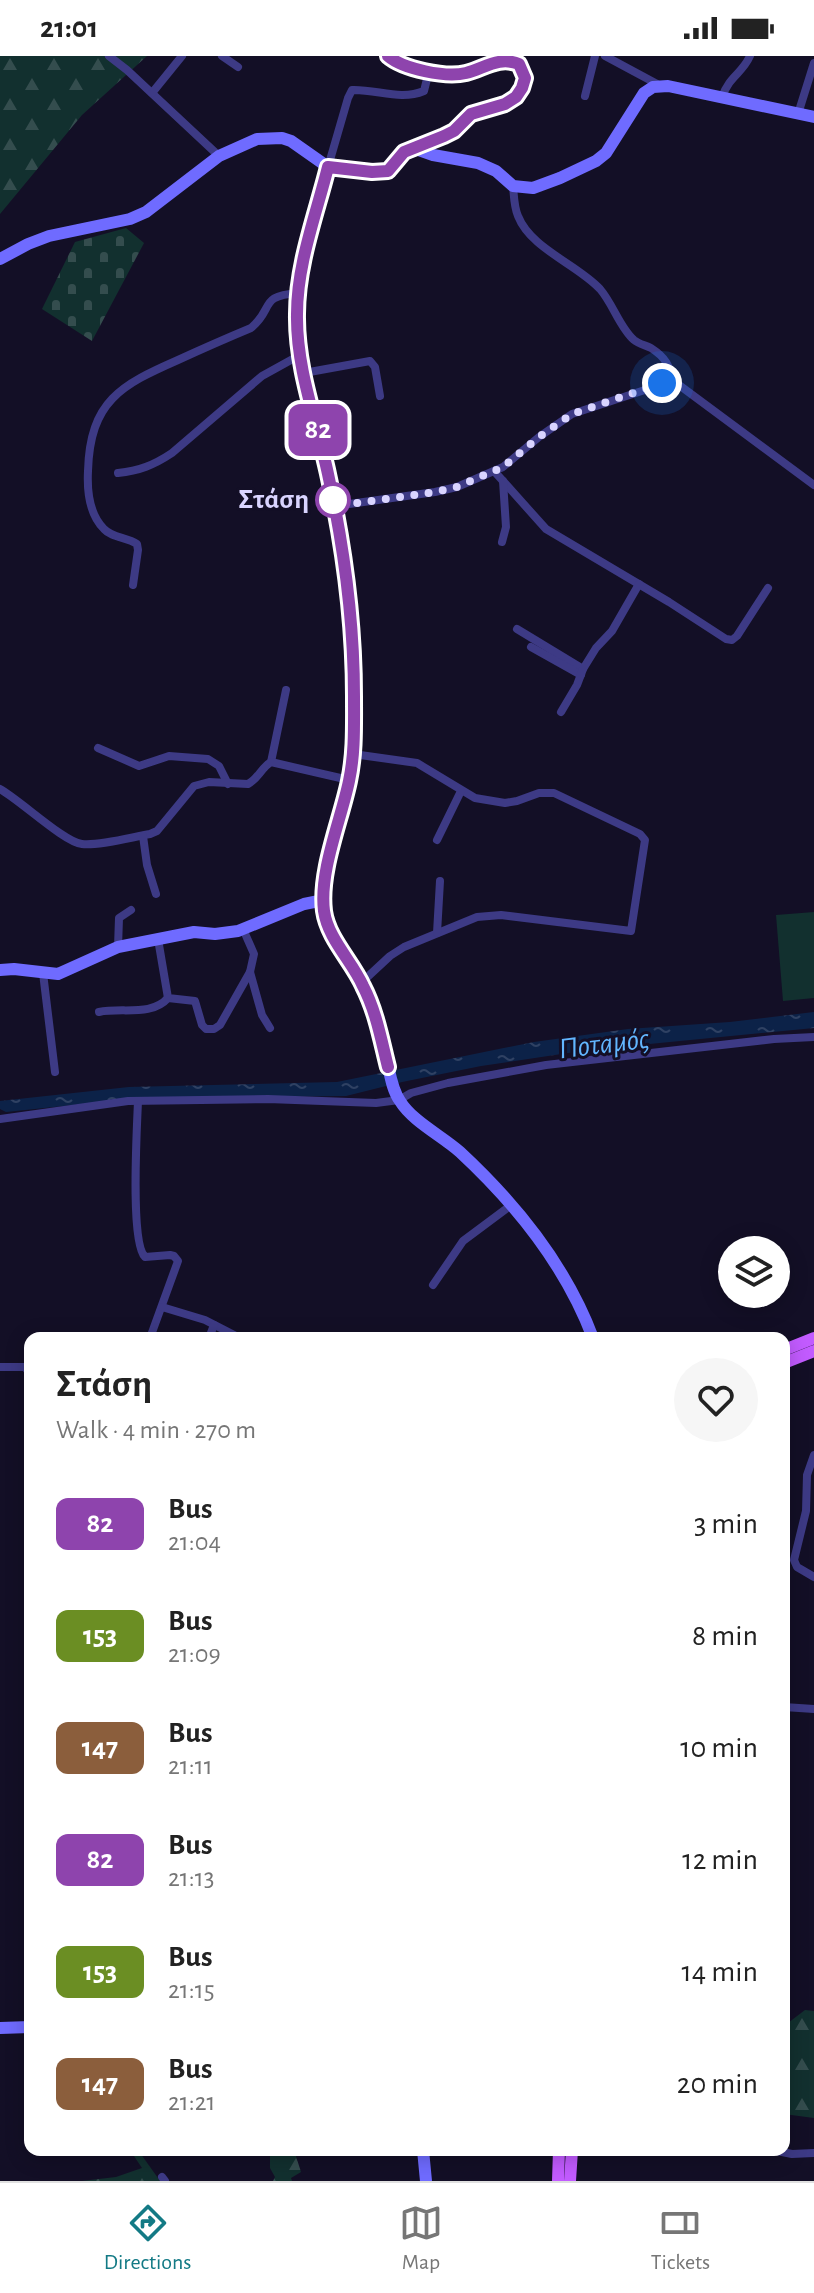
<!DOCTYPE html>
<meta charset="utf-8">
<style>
body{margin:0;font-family:"Alegreya Sans",sans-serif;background:#f6f6f6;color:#222;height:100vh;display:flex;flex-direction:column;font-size:30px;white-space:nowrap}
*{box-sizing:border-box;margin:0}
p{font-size:26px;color:#767676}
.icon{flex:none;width:44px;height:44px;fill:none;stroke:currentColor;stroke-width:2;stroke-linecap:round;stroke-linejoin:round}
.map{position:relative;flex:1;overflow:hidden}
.panel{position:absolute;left:24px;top:1276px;width:766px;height:824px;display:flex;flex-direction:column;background:#fff;border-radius:16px;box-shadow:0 4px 20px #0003}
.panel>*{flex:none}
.badge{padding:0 16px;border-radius:12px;font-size:28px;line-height:52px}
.tools{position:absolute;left:718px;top:1180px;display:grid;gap:16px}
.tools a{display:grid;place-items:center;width:72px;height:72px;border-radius:50%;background:#fff;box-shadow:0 4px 20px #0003;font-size:40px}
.you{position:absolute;width:40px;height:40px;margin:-20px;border:6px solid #fff;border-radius:50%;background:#1a73e8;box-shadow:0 0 0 12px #1a73e833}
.map>.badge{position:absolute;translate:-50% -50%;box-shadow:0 0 0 4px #fff}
.round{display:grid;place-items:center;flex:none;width:84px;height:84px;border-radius:42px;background:#f6f6f6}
.overview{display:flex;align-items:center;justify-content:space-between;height:136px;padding:0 32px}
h1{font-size:38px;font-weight:600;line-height:60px}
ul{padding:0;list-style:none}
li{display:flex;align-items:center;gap:24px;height:112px;padding:0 32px}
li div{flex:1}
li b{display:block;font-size:30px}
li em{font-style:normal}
li .badge{min-width:88px;font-weight:700;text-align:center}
.status{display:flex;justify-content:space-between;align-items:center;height:56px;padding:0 40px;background:#fff;direction:ltr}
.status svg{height:22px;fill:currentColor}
.dock{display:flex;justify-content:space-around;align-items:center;height:112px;border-top:2px solid #e0e0e0;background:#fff;font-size:22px;color:#767676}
.dock a{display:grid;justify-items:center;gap:4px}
.dock .selected{color:#137a85}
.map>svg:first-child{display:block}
.forest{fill:url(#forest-firs)}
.cemetery{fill:url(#cemetery-stones)}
.green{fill:#12302f}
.water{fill:url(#water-ripples)}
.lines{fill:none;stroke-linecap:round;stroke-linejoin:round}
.street{stroke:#3d3a85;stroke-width:8}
.secondary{stroke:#6f6bff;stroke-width:12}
.primary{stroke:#c25bff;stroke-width:12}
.line-casing{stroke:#fff;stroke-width:18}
.line{stroke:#8e44ad;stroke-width:12}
.walk{stroke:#d9d4ff;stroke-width:8;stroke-dasharray:0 14.4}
.stop-dot{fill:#fff;stroke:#8e44ad;stroke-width:4}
.labels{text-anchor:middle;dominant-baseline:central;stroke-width:6;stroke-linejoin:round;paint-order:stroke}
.stop-label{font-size:28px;font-weight:bold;fill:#d9d4ff;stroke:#130f26;text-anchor:end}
.water-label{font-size:30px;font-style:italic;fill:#62b6ff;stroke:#130f26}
</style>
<div class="status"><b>21:01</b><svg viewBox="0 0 49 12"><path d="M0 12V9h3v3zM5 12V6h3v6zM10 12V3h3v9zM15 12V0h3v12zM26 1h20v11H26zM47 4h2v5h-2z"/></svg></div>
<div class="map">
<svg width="814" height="2125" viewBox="0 0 814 2125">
<defs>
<pattern id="forest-firs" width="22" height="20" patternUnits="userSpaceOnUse" patternTransform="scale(2)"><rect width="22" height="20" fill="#12302f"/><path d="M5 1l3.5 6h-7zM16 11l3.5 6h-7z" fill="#344d4e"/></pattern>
<pattern id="cemetery-stones" width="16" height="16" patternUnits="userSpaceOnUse" patternTransform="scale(2)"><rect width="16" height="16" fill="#12302f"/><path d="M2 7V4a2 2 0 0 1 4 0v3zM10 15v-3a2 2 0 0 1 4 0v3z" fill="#344d4e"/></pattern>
<pattern id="water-ripples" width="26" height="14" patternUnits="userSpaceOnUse" patternTransform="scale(2)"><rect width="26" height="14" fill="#0c2248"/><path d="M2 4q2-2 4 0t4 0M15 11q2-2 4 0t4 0" fill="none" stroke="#2f4163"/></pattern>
</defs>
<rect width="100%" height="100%" fill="#130f26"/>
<!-- forest -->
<g class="forest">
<polygon points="0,0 147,0 82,59 0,158"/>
<polygon points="805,1954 814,1955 814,2062 784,2058 784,1970"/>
<polygon points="130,2094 138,2094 160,2125 82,2125 116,2121 142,2112"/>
<polygon points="270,2094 294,2094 301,2116 291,2122 292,2125 273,2125 275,2121 270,2112"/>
</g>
<!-- cemetery -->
<polygon class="cemetery" points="126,172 144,187 92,285 42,253 75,186"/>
<!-- green -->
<polygon class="green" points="814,856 814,942 783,945 776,859"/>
<!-- water -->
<polygon class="water" points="814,956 814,972 588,994 481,1010 402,1026 346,1040 140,1042 6,1056 0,1053 0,1045 129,1031 337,1026 534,986 628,973 730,966"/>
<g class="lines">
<!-- street -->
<g class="street">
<polyline points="109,0 127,14 219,100"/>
<polyline points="222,0 238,11"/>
<polyline points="605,0 659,29"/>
<polyline points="152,37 182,0"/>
<polyline points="585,40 595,0"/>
<path d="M 722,41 C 730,19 742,18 750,0"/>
<polyline points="798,58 814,7"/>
<path d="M 328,111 L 348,42 L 352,34 C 377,33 400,45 424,35 L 429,15"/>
<path d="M 513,130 C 514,140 514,151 518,160 C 531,193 577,208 600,233 C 613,248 620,272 634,284 C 639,288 645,289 651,292 C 665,301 671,310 672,327"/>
<polyline points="304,317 370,305 375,311 380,340"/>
<polyline points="494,415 546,473 669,546 726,583 732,584 737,580 768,532"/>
<path d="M 118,417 C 139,415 154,409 172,397 L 262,320 L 300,299"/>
<polyline points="335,450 435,436 457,431 503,411 539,381 572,358 669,326 679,329 814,429"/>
<polyline points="502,486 506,471 503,425"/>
<path d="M 133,529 L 138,494 L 137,488 C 127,481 112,482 104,473 C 89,458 87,434 88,415 C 90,345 121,329 178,304 C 202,293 227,282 251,272 C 275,252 258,240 298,237"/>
<polyline points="517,573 583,613"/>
<polyline points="531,591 581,619"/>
<polyline points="561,656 577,629 583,613 596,592 612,575 639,528"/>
<polyline points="98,692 139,710 169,700 208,703 219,710 228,728"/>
<polyline points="353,698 417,707 475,742 505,747 517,745 539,737 554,737 640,778 645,784 631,875 501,859 477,861 404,891 390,900 362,926"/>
<polyline points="271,706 286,634"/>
<path d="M 0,733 C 20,744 64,786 82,788 C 100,790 132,781 150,778 L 157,775 L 194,730 L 209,726 L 248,728 C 257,724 262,711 271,706 L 349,724"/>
<polyline points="143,780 147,809 156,838"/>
<polyline points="437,784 461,735"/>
<polyline points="243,873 254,898 250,916 262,959 270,972"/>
<polyline points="437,877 440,825"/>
<polyline points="158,883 168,942 195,945 202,969 206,973 214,973 220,969 250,916"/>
<polyline points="118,891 119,862 131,854"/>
<polyline points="43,917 55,1016"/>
<path d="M 99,956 C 122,951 151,961 168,942"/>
<path d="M 138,1045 C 137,1072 130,1186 145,1201 L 170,1199 L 174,1200 L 178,1205 L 150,1282"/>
<polyline points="0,1063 128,1045 268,1043 376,1047 399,1044 411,1037 448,1027 546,1009 774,983 814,981"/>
<polyline points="433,1229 463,1185 510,1150"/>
<polyline points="162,1251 205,1264 240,1282"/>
<polyline points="209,1282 214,1269"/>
<polyline points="0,1311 25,1311 30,1318"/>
<polyline points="814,1399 807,1419 806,1455 794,1504 797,1511 814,1521"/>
<polyline points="784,1651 814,1653"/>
<polyline points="772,2094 792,2098 814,2097"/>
<polyline points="162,2121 165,2125"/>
</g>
<!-- secondary -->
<g class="secondary">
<polyline points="413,92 433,99 478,107 496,115 513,130 533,132 560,122 596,105 606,97 644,37 653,31 668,30 814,61"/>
<path d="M 328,111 L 301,216 L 297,258 L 300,299 L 335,450 L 348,539 L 354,595 L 352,705 L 326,825 C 318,875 344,889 364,930 C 375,954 380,980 387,1005 C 390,1018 392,1034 400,1045 C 412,1065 442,1080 460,1096 C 516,1148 566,1210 593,1282"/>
<path d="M 0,203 L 28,188 L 49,180 L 130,163 L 146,156 L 219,100 L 257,83 L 282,82 L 291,85 L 328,111 L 380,117 L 389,115 L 404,96 L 432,86 L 449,77 L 471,58 L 512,45 L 522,32 L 525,22 L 522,13 L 510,4 C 494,3 482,12 467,17 C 447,23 403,14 388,0"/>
<polyline points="0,914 14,913 58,918 118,891 194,876 215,878 238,875 304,848 324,844"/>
<polyline points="0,1972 30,1971"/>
<polyline points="423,2094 426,2125"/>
</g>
<!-- primary -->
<g class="primary">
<polyline points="784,1294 814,1282"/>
<polyline points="784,1307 814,1295"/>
<polyline points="558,2125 559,2094"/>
<polyline points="570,2125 572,2094"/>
</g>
</g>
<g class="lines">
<defs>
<path id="line" d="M 388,0 C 403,13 446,22 466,17 C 485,12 499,0 519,8 L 525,22 L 522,32 L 516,41 L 505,48 L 471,58 L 454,75 L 444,80 L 404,96 L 388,115 L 372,116 L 328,111 C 316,159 297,208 297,258 C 296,313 317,366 328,418 C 344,491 354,566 354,640 C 354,669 355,697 349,725 C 341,764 319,815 324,855 C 328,883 352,905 363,930 C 376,955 381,983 388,1011"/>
</defs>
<!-- line casing -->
<use href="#line" class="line-casing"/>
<!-- line -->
<use href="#line" class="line"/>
<!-- walk -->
<polyline class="walk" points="333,444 335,450 435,436 457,431 503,411 539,381 572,358 662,327"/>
</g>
<!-- markers -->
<circle class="stop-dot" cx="333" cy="444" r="16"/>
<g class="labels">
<!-- stop labels -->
<g class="stop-label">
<text x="309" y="444">Στάση</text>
</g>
<!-- water labels -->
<g class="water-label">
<text transform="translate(604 988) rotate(-7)">Ποταμός</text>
</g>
</g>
</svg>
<div class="tools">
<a><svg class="icon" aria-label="layers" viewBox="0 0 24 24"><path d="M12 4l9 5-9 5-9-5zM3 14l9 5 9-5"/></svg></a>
</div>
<div class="you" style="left:662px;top:327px"></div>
<b class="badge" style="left:318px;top:374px;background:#8e44ad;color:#fff">82</b>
<section class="panel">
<div class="overview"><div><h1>Στάση</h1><p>Walk · 4 min · 270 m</p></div><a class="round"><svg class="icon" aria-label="heart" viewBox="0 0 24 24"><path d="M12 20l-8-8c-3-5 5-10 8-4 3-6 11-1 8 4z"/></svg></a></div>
<ul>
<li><span class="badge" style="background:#8e44ad;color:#fff">82</span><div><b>Bus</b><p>21:04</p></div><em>3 min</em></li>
<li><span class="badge" style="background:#6b8e23;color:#fff">153</span><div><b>Bus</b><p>21:09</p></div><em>8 min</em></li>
<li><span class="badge" style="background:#8b5e3c;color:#fff">147</span><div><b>Bus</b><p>21:11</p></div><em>10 min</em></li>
<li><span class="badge" style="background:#8e44ad;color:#fff">82</span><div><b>Bus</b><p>21:13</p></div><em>12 min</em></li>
<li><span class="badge" style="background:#6b8e23;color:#fff">153</span><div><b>Bus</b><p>21:15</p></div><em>14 min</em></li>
<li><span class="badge" style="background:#8b5e3c;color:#fff">147</span><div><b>Bus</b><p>21:21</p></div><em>20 min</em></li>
</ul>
</section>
</div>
<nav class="dock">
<a class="selected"><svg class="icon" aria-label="directions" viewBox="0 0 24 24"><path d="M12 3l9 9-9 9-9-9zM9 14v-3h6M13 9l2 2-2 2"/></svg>Directions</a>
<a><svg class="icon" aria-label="map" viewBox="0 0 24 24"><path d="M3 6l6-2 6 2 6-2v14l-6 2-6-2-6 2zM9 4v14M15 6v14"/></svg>Map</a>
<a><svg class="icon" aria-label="tickets" viewBox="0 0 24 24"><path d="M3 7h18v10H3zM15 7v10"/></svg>Tickets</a>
</nav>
